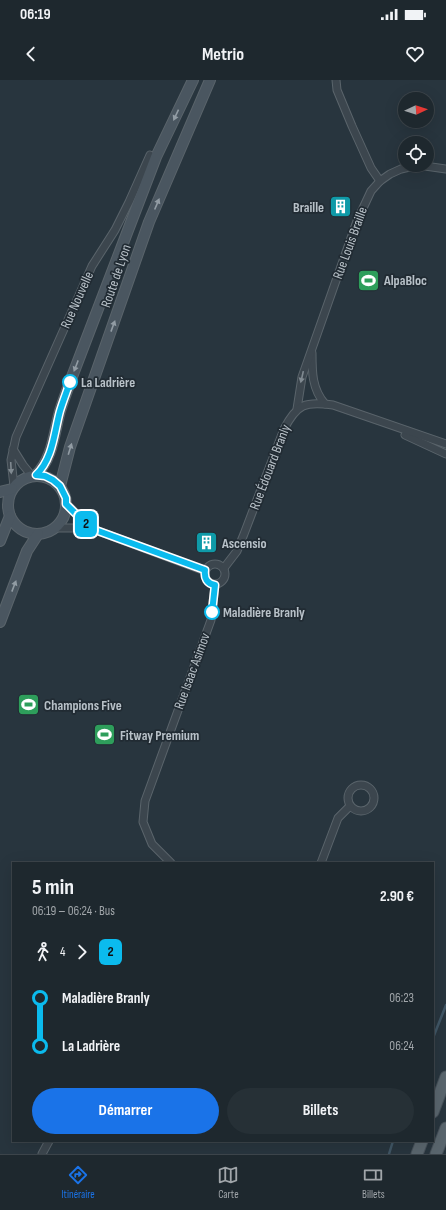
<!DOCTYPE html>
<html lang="fr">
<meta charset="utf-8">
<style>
body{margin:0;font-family:"Sofia Sans Condensed",sans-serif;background:#263036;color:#f1f3f6;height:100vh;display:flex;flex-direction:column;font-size:15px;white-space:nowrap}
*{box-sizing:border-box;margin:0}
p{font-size:13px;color:#a1a6aa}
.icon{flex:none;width:22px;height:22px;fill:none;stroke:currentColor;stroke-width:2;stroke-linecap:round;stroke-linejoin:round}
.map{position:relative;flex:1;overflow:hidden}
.drawer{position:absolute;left:12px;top:782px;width:422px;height:280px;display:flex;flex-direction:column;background:#1e282e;border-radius:0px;box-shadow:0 4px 16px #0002,0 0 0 1px #3c444a}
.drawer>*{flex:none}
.badge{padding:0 8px;border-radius:6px;font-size:14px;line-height:26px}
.needle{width:26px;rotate:86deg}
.buttons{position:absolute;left:398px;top:12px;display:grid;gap:8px}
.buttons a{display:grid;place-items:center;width:36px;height:36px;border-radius:50%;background:#1e282e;box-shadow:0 4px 16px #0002,0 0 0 1px #3c444a;font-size:20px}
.map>.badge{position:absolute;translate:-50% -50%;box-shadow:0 0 0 2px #fff}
.legs{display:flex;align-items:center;gap:6px;height:44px;padding:0 20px;font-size:13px}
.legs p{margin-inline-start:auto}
.headline{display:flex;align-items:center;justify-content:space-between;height:68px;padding:0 20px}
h1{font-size:22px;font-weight:700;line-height:30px}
.cta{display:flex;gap:8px;margin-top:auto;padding:8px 20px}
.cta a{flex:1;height:46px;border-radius:24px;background:#1a73e8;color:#fff;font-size:16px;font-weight:700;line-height:46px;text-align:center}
.cta a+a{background:#263036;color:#f1f3f6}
ul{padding:0 20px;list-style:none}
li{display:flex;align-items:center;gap:14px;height:48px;font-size:15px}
li i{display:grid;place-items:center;width:6px;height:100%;margin:0 5px;background:currentColor}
li i::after{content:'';width:10px;height:10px;margin:-5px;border:3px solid;border-radius:50%;background:#1e282e}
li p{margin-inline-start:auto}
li:first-child i{background:linear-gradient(#0000 50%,currentColor 0)}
li:last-child i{background:linear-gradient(currentColor 50%,#0000 0)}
.status{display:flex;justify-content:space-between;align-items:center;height:28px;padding:0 20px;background:#1e282e;direction:ltr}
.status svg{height:11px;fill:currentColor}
header{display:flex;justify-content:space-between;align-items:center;height:52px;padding:0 20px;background:#1e282e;font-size:18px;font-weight:700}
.tab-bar{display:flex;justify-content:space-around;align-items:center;height:56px;border-top:1px solid #3c444a;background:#1e282e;font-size:11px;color:#a1a6aa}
.tab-bar a{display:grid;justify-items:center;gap:2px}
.tab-bar .selected{color:#1a73e8}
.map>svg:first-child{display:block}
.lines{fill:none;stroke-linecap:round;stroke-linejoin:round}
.stream{stroke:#405665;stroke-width:2.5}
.street-casing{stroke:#5a646b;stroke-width:9}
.secondary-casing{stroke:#5a646b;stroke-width:12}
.primary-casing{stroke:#48525a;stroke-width:13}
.street{stroke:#3c464e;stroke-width:7}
.secondary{stroke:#4a5660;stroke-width:10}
.primary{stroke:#5a666e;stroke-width:11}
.oneway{fill:#929ca4}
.oneway2{fill:#808a91}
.line-1-casing{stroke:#fff;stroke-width:9}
.line-1{stroke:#0bbbee;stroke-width:6}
.stop-1-dot{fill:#fff;stroke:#0bbbee;stroke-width:2}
.labels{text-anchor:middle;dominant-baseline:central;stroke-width:3.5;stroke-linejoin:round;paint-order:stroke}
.poi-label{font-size:14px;font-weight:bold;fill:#b8c1c8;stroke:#212b33;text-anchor:start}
.street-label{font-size:14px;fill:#b8c1c8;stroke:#212b33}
.stop-label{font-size:14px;font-weight:bold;fill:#b8c1c8;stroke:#212b33;text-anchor:start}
</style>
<div class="status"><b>06:19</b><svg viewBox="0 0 49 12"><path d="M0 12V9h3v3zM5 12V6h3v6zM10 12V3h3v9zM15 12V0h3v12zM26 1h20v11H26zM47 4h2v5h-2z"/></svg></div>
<header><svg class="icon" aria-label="back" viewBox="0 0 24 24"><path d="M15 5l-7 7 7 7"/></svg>Metrio<svg class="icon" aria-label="heart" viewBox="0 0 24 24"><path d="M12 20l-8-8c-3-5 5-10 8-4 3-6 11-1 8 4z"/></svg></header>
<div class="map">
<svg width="446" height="1074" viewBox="0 0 446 1074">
<rect width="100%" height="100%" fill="#28353e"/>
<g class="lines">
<!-- stream -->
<g class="stream">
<polyline points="433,958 446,925"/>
<polyline points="389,1074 393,1061"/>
</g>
<defs>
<g id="street">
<polyline points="336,0 337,10 352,46 371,88 380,101"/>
<path d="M 312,273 C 312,292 312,309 325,324"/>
<polyline points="297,329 302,297 357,141 371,111 380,101 390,94 401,89 418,85 446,89"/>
<polyline points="405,355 446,374"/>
<polyline points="13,369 23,385 32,396"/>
<polyline points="14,406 11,380 16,357 92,186 115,150 129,122 150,75"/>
<polyline points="67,424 90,448"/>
<polyline points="56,448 90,448 205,491"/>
<circle cx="215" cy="494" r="10"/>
<path d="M 224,488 L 237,471 L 244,454 L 284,349 C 297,324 305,321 333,325 L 446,364"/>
<circle cx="361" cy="718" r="13"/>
<polyline points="171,783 152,764 143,742 145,721 211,540 215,505"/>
<polyline points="321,783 338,738 350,726"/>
<polyline points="42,1074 49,1061"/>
</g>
<g id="secondary">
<path d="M 36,395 C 53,378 54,353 60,331 C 63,321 67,311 70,302 L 156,77 L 193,0"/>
<circle cx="37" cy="425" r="29"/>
<polyline points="60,406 70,367 149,142 210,0"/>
<polyline points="0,412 12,409"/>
<polyline points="0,461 10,436"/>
<polyline points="0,542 27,471 38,454"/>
</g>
<g id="primary">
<polyline points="433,1032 446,997"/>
<polyline points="417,1074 422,1061"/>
<polyline points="436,1074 446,1048"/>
</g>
</defs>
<!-- street casing -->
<use href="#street" class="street-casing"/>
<!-- secondary casing -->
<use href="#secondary" class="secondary-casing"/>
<!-- primary casing -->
<use href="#primary" class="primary-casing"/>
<!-- street -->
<use href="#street" class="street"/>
<!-- secondary -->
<use href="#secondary" class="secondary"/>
<!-- primary -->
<use href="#primary" class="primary"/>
</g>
<!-- one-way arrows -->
<defs><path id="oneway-solid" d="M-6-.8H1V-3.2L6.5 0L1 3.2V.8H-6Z"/></defs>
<g class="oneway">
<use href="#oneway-solid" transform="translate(176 35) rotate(115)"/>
<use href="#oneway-solid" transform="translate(157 124) rotate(-67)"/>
<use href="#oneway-solid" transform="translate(113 246) rotate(-70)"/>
<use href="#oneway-solid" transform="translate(76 286) rotate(111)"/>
<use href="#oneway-solid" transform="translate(70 369) rotate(-73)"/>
<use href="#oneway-solid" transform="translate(14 506) rotate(-69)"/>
</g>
<g class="oneway2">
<use href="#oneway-solid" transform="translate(302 297) rotate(103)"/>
<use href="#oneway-solid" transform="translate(11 388) rotate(87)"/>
</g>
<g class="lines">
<defs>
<path id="line-1" d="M 70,302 C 67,311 63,321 60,331 C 54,353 53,379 36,395 L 45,396 L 53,400 L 60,406 L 66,418 L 66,424 L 90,448 L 205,490 C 204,498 207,504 215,505 L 212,532"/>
</defs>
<!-- line-1 casing -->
<use href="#line-1" class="line-1-casing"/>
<!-- line-1 -->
<use href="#line-1" class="line-1"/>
</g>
<!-- icons -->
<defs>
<symbol id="building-square" viewBox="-11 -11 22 22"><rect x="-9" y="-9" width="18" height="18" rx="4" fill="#0f9aa8" stroke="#212b33"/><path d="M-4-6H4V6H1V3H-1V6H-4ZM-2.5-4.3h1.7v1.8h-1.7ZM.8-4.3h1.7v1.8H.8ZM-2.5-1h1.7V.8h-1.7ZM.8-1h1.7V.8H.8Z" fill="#fff"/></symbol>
<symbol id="stadium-square" viewBox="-11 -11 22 22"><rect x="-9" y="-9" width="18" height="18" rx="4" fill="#2e9e5b" stroke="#212b33"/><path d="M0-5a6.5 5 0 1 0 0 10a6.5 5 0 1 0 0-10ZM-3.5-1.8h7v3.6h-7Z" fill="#fff"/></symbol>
</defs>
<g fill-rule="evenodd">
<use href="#building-square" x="328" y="114" width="25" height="25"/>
<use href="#stadium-square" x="356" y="188" width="25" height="25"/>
<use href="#building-square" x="194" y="450" width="25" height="25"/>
<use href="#stadium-square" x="16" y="612" width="25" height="25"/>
<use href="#stadium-square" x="92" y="642" width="25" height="25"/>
</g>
<!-- markers -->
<g class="stop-1-dot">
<circle cx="70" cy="302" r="7"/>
<circle cx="212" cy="532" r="7"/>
</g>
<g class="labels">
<!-- poi labels -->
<g class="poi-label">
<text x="324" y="127" text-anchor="end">Braille</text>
<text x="384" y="200">AlpaBloc</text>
<text x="222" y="463">Ascensio</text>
<text x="44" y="625">Champions Five</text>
<text x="120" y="655">Fitway Premium</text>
</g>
<!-- street labels -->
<g class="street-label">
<text transform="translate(350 163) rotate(-70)">Rue Louis Braille</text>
<text transform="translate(116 196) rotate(-71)">Route de Lyon</text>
<text transform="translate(77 220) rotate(-66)">Rue Nouvelle</text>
<text transform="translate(270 387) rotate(-69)">Rue Édouard Branly</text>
<text transform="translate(192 591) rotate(-70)">Rue Isaac Asimov</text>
</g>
<!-- stop labels -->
<g class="stop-label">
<text x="81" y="302">La Ladrière</text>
<text x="223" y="532">Maladière Branly</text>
</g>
</g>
</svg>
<div class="buttons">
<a><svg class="needle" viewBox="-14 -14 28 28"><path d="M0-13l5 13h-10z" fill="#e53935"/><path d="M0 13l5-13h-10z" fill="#a1a6aa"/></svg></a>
<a><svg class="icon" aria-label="locate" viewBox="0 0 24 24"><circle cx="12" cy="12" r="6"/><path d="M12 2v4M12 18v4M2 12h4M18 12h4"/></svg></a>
</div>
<b class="badge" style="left:86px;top:444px;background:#0bbbee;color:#111">2</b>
<section class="drawer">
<div class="headline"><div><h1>5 min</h1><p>06:19 – 06:24 · Bus</p></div><b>2.90 €</b></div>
<div class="legs"><svg class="icon" aria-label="walk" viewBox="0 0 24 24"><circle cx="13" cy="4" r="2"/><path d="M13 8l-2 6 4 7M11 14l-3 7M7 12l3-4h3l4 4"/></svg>4<svg class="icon" aria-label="forward" viewBox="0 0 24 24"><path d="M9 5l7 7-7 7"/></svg><b class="badge" style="background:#0bbbee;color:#111">2</b></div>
<ul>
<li><i style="color:#0bbbee"></i><b>Maladière Branly</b><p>06:23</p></li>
<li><i style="color:#0bbbee"></i><b>La Ladrière</b><p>06:24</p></li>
</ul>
<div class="cta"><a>Démarrer</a><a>Billets</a></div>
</section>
</div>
<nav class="tab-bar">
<a class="selected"><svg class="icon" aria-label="directions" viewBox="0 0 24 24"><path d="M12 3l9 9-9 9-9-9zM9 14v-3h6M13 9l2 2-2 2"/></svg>Itinéraire</a>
<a><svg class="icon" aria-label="map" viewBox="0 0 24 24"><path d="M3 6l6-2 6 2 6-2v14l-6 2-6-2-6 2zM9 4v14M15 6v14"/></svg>Carte</a>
<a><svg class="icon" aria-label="tickets" viewBox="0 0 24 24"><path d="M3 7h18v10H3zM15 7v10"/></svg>Billets</a>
</nav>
